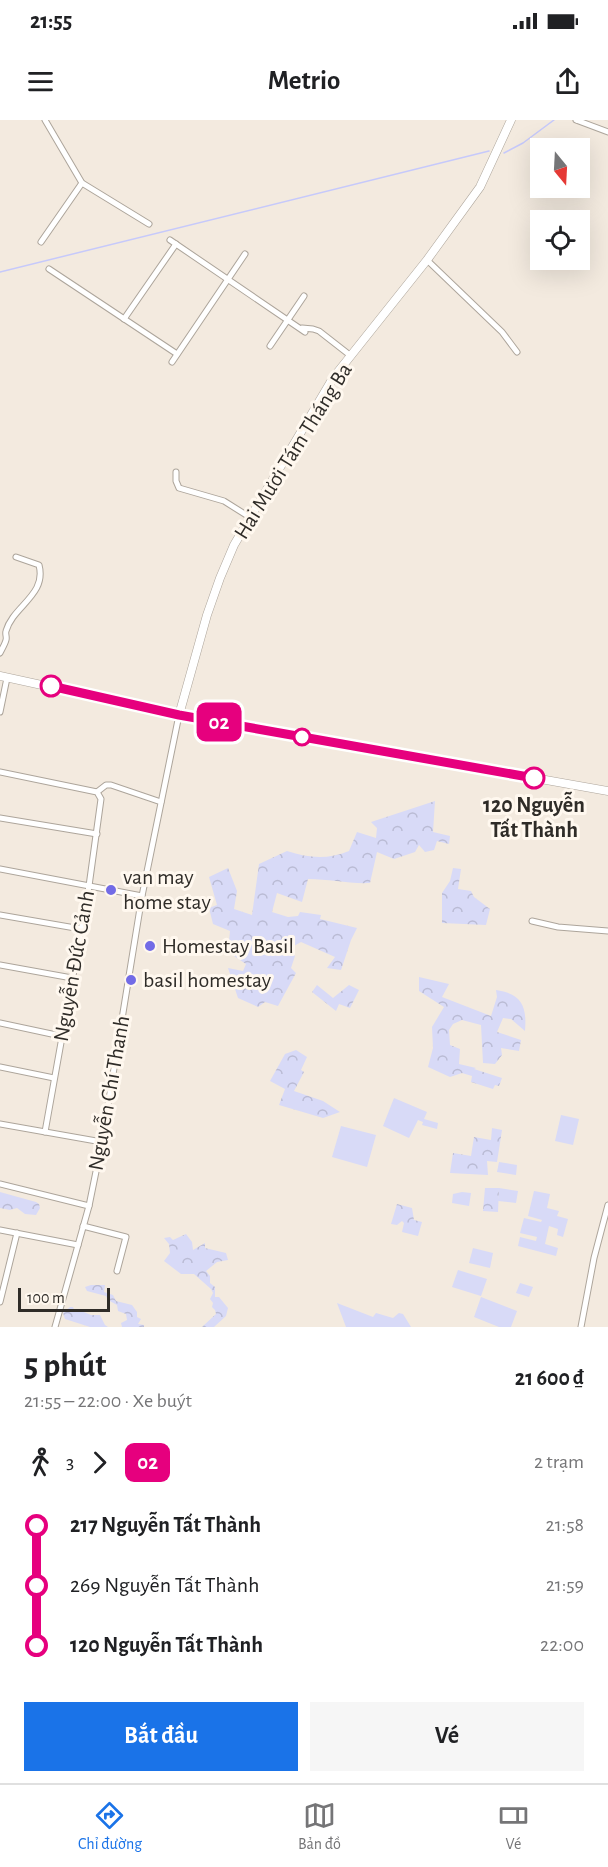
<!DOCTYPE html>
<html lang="vi">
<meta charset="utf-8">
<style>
body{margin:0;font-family:"Alegreya Sans",sans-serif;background:#f6f6f6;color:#202124;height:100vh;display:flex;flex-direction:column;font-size:22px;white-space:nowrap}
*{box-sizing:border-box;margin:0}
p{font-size:20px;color:#757577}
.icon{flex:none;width:33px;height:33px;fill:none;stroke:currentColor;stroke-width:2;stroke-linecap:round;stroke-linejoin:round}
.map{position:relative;height:1207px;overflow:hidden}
.sheet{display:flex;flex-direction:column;background:#fff;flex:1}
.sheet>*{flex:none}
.badge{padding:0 12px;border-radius:9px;font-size:21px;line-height:39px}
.needle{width:39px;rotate:162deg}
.controls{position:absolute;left:530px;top:18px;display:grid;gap:12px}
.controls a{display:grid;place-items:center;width:60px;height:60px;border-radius:0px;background:#fff;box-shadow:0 6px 24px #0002;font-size:30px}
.scale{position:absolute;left:18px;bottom:15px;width:92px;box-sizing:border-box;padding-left:6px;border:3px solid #2f2c28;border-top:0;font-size:16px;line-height:21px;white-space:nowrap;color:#2f2c28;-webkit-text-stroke:4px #fff8ef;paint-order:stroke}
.map>.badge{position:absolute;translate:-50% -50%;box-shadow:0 0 0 3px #fff}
.legs{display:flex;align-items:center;gap:9px;height:66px;padding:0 24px;font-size:20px}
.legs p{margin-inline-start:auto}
.overview{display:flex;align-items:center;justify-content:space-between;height:102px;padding:0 24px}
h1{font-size:33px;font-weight:700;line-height:45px}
.button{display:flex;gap:12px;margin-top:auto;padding:12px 24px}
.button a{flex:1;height:69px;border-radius:0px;background:#1a73e8;color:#fff;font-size:24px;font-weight:700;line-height:69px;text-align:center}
.button a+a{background:#f6f6f6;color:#202124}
ul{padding:0 24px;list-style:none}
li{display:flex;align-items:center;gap:21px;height:60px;font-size:22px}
li i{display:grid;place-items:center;width:9px;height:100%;margin:0 8px;background:currentColor}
li i::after{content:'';width:15px;height:15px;margin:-8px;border:4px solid;border-radius:50%;background:#fff}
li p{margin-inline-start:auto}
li:first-child i{background:linear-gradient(#0000 50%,currentColor 0)}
li:last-child i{background:linear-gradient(currentColor 50%,#0000 0)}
.status{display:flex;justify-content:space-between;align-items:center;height:42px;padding:0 30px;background:#fff;direction:ltr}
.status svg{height:16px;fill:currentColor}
header{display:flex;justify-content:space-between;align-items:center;height:78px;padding:0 24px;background:#fff;font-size:27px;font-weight:700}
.tab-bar{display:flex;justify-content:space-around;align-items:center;height:84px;border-top:2px solid #e0e0e0;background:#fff;font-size:16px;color:#757577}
.tab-bar a{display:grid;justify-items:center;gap:3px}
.tab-bar .on{color:#1a73e8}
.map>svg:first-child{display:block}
.green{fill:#d8daf7}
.forest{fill:url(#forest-crowns)}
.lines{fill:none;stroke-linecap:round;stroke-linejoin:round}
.stream{stroke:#c6c9fb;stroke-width:1.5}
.street-casing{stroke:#ada59b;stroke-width:7}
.secondary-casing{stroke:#ada59b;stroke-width:9}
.street{stroke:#fff;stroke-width:5}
.secondary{stroke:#fff;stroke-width:8}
.line-1-casing{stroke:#fff;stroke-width:14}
.line-1{stroke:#e6007e;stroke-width:9}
.stop-1-dot{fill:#fff;stroke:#e6007e;stroke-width:3}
.poi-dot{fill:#726be6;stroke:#fff8ef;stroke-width:2}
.labels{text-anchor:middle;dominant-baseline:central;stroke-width:6;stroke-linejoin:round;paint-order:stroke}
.street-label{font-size:22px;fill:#2f2c28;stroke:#fff8ef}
.stop-label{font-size:22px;font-weight:bold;fill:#2f2c28;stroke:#fff8ef}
.poi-label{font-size:22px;fill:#2f2c28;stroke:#fff8ef;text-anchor:start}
</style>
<div class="status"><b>21:55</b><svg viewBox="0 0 49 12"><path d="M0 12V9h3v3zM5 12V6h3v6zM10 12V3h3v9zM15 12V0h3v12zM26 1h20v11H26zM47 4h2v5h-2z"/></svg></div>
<header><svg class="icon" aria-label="menu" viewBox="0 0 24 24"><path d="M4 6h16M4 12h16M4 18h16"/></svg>Metrio<svg class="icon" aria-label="share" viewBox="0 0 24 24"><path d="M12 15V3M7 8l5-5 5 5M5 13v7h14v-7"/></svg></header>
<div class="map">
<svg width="608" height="1207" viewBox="0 0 608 1207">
<defs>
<pattern id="forest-crowns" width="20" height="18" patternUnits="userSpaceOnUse" patternTransform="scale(1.5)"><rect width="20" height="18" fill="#d8daf7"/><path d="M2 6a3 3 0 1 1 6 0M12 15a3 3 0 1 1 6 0" fill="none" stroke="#babbd4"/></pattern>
</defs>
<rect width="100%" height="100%" fill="#f3eadf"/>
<!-- green -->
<g class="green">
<polygon points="394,978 427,992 424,999 438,1003 437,1009 422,1005 423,1002 418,1000 409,1018 383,1006"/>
<polygon points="561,995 579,999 573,1025 555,1021"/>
<polygon points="341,1006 376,1015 367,1047 332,1037"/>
<polygon points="499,1042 517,1045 516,1055 497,1052"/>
<polygon points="499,1068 518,1071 516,1083 498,1081"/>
<polygon points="534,1071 550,1074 547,1088 559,1091 557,1096 568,1099 563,1117 557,1115 558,1109 549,1106 545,1124 558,1128 556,1136 518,1126 520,1117 536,1121 537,1117 520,1113 524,1098 541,1102 542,1100 528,1096"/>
<polygon points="462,1072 471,1073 469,1086 452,1083 453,1074"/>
<polygon points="473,1128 493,1133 490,1148 469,1143"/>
<polygon points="458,1150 487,1159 481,1176 452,1167"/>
<polygon points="520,1163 533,1167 529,1177 516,1173"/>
<polygon points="481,1177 517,1191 511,1207 499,1207 474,1197"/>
<polygon points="337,1183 373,1197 376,1193 393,1198 399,1193 403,1194 411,1207 346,1207"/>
</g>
<!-- forest -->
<g class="forest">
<path d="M 435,681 L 433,712 L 450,716 L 449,724 L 437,721 L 434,730 L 425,732 L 419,725 L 415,732 L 394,739 L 377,732 L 370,763 C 349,764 329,759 308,759 L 302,782 L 277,773 L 272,792 L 288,797 L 298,796 L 300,792 L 321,795 L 320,799 L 357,808 L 351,820 L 341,850 L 327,848 L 335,837 L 301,822 L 294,826 L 292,832 L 295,836 L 291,848 L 296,853 L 278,886 L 265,882 L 258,887 L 238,878 L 228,848 L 243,851 L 246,844 L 228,832 L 230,811 L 213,804 L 209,788 L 217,785 L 209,757 L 228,748 L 237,771 L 234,789 L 252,795 L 259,744 L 287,731 C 309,738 327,740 349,731 L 357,712 L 376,718 L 377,708 L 371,702 Z"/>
<polygon points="453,748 461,749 458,769 471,771 474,777 490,789 486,805 442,803 442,773 450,761"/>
<path d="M 419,857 L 449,864 L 442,877 L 491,896 L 497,877 L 496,870 C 522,874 527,886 525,911 L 511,899 L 503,898 L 497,912 L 521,920 L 519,931 L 501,928 L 502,935 L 495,944 L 483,943 L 481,905 L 462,900 L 453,904 L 449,910 L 450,925 L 460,929 L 459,944 L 476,948 L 474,949 L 502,958 L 499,966 L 495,965 L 493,969 L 471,962 L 472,956 L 462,953 L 450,957 L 428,947 L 433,928 L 432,907 L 444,887 L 419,871 Z"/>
<polygon points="317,865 333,878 349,865 359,870 350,888 339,884 336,891 312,872"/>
<polygon points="296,930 307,937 301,950 304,952 294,971 323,981 340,992 323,998 279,985 285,969 270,961 285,934"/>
<polygon points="492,1008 502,1010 497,1042 487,1041 488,1055 450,1053 453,1033 471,1036 474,1017 491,1020"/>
<polygon points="485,1068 499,1068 498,1092 483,1091"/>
<polygon points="0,1072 36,1082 39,1084 40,1088 36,1095 25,1094 17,1088 10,1090 0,1088"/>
<polygon points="397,1084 412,1088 414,1100 422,1102 418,1116 402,1112 404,1103 402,1101 397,1105 391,1104"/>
<polygon points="186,1114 192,1122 193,1130 205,1123 205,1128 226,1133 228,1140 217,1142 206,1151 210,1156 210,1163 215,1167 215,1177 219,1177 228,1188 226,1196 214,1207 202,1207 216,1194 215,1190 212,1187 213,1183 210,1179 213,1173 211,1169 194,1154 181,1154 164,1141 170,1133 169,1124 164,1118 170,1117 173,1120"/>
<polygon points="91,1165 105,1165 104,1172 113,1175 116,1181 132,1185 137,1192 137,1197 141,1199 138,1204 144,1205 144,1207 122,1207 121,1203 127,1200 126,1194 118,1191 117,1185 108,1180 106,1176 87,1171 85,1167"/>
<polygon points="70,1187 73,1187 75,1192 79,1190 91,1195 100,1195 105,1205 108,1207 90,1207 65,1199 63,1193"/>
</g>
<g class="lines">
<!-- stream -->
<g class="stream">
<polyline points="504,33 523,23 554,0"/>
<polyline points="0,152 489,31"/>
</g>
<defs>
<g id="street">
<polyline points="45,0 82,63 149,104"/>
<polyline points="576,0 608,12"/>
<polyline points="170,120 305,212"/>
<polyline points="41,122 82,63"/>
<polyline points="427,140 502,212 517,232"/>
<polyline points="49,149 177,234"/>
<polyline points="124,199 176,124"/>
<polyline points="302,208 313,209 319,211 351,236"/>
<polyline points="270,226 304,176"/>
<polyline points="172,242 245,134"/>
<polyline points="176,352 176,361 179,368 224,381 251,398"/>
<path d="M 0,533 C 2,529 5,524 6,520 C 7,517 5,514 6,511 C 13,486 47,475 39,445 L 16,437"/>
<polyline points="0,592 7,558"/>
<polyline points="0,652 97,672 101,679 89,766 45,1012"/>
<polyline points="97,672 106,665 111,665 161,682"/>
<polyline points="0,698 97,714"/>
<polyline points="0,749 142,776"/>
<polyline points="0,795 81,809"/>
<polyline points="532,801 558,807 608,811"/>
<polyline points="0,845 72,858"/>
<polyline points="0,903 61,916"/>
<polyline points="0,947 54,958"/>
<polyline points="0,1004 102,1022"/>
<polyline points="0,1064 89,1086"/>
<polyline points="83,1106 126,1117 117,1151"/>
<polyline points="0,1110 78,1125"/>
<polyline points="0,1182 17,1113"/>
<polyline points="55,1207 89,1086 102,1022 142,776 179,595"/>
<polyline points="581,1207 594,1138 608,1085"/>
</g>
<g id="secondary">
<polyline points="0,556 179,595 608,671"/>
<polyline points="179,595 207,495 220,458 234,425 333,258 427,140 480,67 511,0"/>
</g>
</defs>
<!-- street casing -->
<use href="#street" class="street-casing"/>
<!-- secondary casing -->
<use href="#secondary" class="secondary-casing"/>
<!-- street -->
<use href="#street" class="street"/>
<!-- secondary -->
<use href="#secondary" class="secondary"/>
</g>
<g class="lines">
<defs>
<polyline id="line-1" points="51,566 179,595 534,658"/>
</defs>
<!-- line-1 casing -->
<use href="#line-1" class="line-1-casing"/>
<!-- line-1 -->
<use href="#line-1" class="line-1"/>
</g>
<!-- markers -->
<g class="stop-1-dot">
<circle cx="51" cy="566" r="10"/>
<circle cx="302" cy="617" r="8"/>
<circle cx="534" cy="658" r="10"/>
</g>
<g class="poi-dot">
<circle cx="111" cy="770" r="6"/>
<circle cx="150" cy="826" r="6"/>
<circle cx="131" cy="860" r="6"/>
</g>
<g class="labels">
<!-- street labels -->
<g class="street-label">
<text transform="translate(293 331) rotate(-58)">Hai Mươi Tám Tháng Ba</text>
<text transform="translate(74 846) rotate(-80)">Nguyễn Đức Cảnh</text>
<text transform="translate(109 973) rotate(-80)">Nguyễn Chí Thanh</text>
</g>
<!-- stop labels -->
<g class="stop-label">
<text x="534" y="685">120 Nguyễn<tspan x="534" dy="25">Tất Thành</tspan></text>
</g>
<!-- poi labels -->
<g class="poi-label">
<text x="123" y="757">van may<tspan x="123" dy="25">home stay</tspan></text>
<text x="162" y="826">Homestay Basil</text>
<text x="143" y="860">basil homestay</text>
</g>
</g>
</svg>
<div class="controls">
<a><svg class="needle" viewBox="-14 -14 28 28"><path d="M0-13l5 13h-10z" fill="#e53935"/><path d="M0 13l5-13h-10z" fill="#757577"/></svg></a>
<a><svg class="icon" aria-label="locate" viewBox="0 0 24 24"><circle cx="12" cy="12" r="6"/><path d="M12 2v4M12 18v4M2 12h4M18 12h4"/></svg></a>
</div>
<div class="scale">100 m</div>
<b class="badge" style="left:219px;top:602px;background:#e6007e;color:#fff">02</b>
</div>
<section class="sheet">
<div class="overview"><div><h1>5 phút</h1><p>21:55 – 22:00 · Xe buýt</p></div><b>21 600 ₫</b></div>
<div class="legs"><svg class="icon" aria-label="walk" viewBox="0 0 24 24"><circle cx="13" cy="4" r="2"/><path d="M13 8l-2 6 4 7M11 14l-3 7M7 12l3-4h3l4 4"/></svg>3<svg class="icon" aria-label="forward" viewBox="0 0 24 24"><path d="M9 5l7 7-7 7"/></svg><b class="badge" style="background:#e6007e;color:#fff">02</b><p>2 trạm</p></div>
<ul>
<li><i style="color:#e6007e"></i><b>217 Nguyễn Tất Thành</b><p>21:58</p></li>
<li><i style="color:#e6007e"></i><span>269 Nguyễn Tất Thành</span><p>21:59</p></li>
<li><i style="color:#e6007e"></i><b>120 Nguyễn Tất Thành</b><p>22:00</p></li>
</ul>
<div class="button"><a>Bắt đầu</a><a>Vé</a></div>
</section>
<nav class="tab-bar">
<a class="on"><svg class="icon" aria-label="directions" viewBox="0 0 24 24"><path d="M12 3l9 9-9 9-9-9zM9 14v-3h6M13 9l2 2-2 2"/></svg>Chỉ đường</a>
<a><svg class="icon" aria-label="map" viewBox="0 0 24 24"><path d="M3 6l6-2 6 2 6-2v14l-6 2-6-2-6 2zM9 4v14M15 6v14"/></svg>Bản đồ</a>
<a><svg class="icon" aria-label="tickets" viewBox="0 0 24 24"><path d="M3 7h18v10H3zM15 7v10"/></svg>Vé</a>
</nav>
